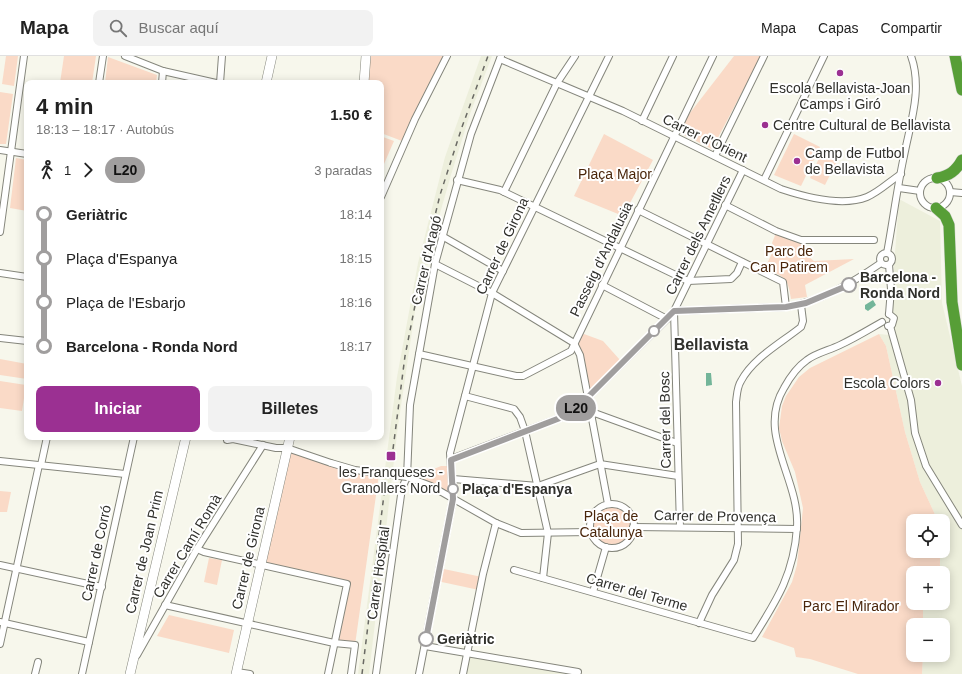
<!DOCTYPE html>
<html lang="es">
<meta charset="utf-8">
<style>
body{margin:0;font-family:Helvetica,sans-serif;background:#f2f2f2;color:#222;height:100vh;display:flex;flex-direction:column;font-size:15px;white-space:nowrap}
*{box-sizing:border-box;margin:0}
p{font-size:13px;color:#767676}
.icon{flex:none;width:22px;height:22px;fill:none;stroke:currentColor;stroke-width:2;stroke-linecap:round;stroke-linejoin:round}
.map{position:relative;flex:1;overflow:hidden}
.side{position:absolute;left:24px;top:24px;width:360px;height:360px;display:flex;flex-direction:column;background:#fff;border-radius:8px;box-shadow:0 2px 10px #0003}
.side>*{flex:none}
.badge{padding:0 8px;border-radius:13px;font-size:14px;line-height:26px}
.tools{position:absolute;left:906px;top:458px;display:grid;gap:8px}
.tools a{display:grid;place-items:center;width:44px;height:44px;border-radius:8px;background:#fff;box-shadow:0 2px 10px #0003;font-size:20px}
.map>.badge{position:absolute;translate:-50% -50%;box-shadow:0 0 0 2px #fff}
.legs{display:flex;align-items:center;gap:6px;height:44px;padding:0 12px;font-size:13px}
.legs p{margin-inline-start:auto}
.summary{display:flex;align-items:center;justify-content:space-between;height:68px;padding:0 12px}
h1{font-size:22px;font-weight:700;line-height:30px}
.cta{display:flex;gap:8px;margin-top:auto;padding:8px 12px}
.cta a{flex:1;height:46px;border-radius:8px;background:#9b3092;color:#fff;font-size:16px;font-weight:700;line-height:46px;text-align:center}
.cta a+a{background:#f2f2f2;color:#222}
ul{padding:0 12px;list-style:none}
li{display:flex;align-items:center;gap:14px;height:44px;font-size:15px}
li i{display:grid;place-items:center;width:6px;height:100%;margin:0 5px;background:currentColor}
li i::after{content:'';width:10px;height:10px;margin:-5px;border:3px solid;border-radius:50%;background:#fff}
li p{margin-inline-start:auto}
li:first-child i{background:linear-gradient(#0000 50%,currentColor 0)}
li:last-child i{background:linear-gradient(currentColor 50%,#0000 0)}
header{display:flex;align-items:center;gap:24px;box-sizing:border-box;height:56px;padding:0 20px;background:#fff;border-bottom:1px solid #e0e0e0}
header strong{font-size:19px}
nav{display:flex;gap:22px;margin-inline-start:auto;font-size:14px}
.search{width:280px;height:36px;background:#f2f2f2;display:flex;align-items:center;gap:10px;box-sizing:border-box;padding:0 14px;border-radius:8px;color:#767676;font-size:15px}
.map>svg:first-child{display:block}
.built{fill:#edefdc}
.green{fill:#fadac7}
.water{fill:#73b599}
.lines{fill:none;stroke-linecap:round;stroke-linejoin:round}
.street-casing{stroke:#85867c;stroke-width:8}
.secondary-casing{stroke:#85867c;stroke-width:10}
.highway-casing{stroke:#d6d6d5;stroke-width:12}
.street{stroke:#fff;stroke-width:6}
.secondary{stroke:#fff;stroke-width:9}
.highway{stroke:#579e37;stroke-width:11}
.rail{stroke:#696963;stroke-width:1.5;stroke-dasharray:5 5;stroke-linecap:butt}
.street-bridge-casing{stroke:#85867c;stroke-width:8;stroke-linecap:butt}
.street-bridge{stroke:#fff;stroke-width:6}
.line-1-casing{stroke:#fff;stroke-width:9}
.line-1{stroke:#a09e9e;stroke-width:6}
.poi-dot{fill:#9b3092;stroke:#fff;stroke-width:1.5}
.stop-1-dot{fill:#fff;stroke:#a09e9e;stroke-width:2}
.labels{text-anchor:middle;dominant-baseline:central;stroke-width:4;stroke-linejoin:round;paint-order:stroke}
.poi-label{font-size:14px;fill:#30302c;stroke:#fff}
.street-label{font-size:14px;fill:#30302c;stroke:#fff}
.park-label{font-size:14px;fill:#4a260b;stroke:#fff}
.stop-label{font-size:14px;font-weight:bold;fill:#30302c;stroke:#fff;text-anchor:start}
.quarter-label{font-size:16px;font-weight:bold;fill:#30302c;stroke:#fff}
</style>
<header>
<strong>Mapa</strong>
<div class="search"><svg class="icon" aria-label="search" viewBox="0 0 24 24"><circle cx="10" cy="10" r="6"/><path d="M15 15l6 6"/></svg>Buscar aquí</div>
<nav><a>Mapa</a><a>Capas</a><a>Compartir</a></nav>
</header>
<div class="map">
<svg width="962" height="618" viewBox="0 0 962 618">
<rect width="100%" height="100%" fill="#f7f7ec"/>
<!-- built -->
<g class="built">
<polygon points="481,0 492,0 470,58 451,119 430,192 428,209 425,209 415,255 398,370 369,618 358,618 397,321 418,207 445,101"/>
<polygon points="899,143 940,165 942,247 962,330 962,618 922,618 923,599 943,599 943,569 923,569 923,547 943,547 943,517 940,517 940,495 943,495 943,465 938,465 920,426 905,376 886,290 879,278 889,279"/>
<polygon points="467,597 578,616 582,618 463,618"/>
</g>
<!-- green -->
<g class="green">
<polygon points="6,0 18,0 14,30 2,28"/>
<polygon points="64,0 96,0 92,27 60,27"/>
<polygon points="369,0 446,0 402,85 381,77 381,27 367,27"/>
<polygon points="734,0 761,0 712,93 676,75"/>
<polygon points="108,1 157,19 156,27 105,27"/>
<polygon points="0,36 13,38 6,88 0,88"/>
<polygon points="604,78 653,104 623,160 574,140"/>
<polygon points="794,78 820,91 801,130 774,119"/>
<polygon points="383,81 394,85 384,108 381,107"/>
<polygon points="821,98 837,105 825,129 810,122"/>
<polygon points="16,102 27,104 27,155 10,152"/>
<path d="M 776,177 L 805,187 L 805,198 L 814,205 L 854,203 L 805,229 L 807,241 L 791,243 C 788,221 784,221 765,212 L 774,193 L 772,187 Z"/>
<polygon points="584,278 603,285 620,304 591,339 574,287"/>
<polygon points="879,278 886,290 905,376 920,426 938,465 913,465 913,495 940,495 940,517 913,517 913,547 923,547 923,569 913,569 913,599 923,599 922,618 858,618 810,603 796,601 794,592 762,581 792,526 797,509 803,452 795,416 782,385 779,372 782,350 786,340 799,321 810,312"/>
<polygon points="0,303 27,308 27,323 0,319"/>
<polygon points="0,325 26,329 22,355 0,352"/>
<polygon points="287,392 379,418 355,589 334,587 347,528 261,509"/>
<polygon points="441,410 447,410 449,413 451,435 446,437 418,423 417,420"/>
<polygon points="0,435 11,436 7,456 0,456"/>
<circle cx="611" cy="468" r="21"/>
<polygon points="209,502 222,504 217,529 204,526"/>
<polygon points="439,512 482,521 479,534 437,525"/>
<polygon points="169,559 234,574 229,597 157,580"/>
</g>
<!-- water -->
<g class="water">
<polygon points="873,244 876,249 868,255 865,253 865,249"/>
<polygon points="706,317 711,317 712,329 706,330"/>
</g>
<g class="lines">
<defs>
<g id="street">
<polyline points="125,0 163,15 216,27"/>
<path d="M 500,3 L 623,55 L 781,133 C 805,141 842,151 867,141 C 879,136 890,125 901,118"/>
<polyline points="99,27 103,0"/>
<polyline points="162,27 163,15"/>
<polyline points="220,27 222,0"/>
<polyline points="642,65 673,0"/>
<polyline points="0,94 27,98"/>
<polyline points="715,100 764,0"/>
<circle cx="935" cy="137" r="15"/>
<polyline points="457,124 500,134 688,225 731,223 737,217 742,206"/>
<polyline points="764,124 824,0"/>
<polyline points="899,132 920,135"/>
<polyline points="504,136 557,27 575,0"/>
<polyline points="950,136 962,137"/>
<polyline points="381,141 415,63 447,0"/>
<polyline points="725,149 776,175 801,184 874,184"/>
<polyline points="638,154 783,226 786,251"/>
<polyline points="0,176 24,0"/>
<polyline points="442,180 503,215"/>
<path d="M 887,197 C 893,165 897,132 904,100 C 910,68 923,33 911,0"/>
<circle cx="886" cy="203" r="6"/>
<polyline points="435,208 492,237 574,287"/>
<polyline points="889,209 891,233 889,258"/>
<polyline points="0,217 27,221"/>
<polyline points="602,229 667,263"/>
<path d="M 674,255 L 786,251 C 822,245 852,227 881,207"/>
<polyline points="674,255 680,471"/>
<polyline points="888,270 892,269 894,262 889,258"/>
<polyline points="890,270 911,344 915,377 926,410 962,469"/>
<polyline points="0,282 27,285"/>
<polyline points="574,287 580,299 608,448"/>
<polyline points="419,298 516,320 523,320 571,295 713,0"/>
<polyline points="465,340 514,353 520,361 525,375 548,477 543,522"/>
<polyline points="578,351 677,387"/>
<polyline points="228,381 227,384 233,383 276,392 287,392 331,407"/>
<polyline points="451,403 560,362 578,351 667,263 674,255 743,114"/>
<polyline points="0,405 125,418"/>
<polyline points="41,409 47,381"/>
<polyline points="407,421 431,430 496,467 521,477 591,476"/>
<polyline points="453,423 538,430 600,408 678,420"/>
<circle cx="612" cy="470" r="22"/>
<polyline points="633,471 797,473"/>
<polyline points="197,493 204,496 347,528 328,618"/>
<polyline points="0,509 102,531"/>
<path d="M 514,514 L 753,582 C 777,544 794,518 797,471 C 800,423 756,378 784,332 C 790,321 797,311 807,304 C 816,297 830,294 840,289 C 855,282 868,274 882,266"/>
<polyline points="593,536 606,491"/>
<polyline points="165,549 334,587 355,589 351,618"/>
<polyline points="0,566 89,586"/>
<path d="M 699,567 L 712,539 L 734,504 L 738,488 L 736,346 C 737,339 737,331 741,325 C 753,302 781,287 801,271 L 803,265 L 801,249"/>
<polyline points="0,588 39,409"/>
<polyline points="425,590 578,616"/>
<polyline points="137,599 197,493 263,389"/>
<polyline points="237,616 250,618"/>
<polyline points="35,618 38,606"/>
<polyline points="82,618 134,381"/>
<polyline points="376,618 402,432 407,421 410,349 435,208 471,78 501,0"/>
<polyline points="419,618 453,443 450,397 492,237 609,0"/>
<polyline points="463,618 483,518 496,467"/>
</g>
<g id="secondary">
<polyline points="266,27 272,0"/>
<polyline points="364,27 366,0"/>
<polyline points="130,618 186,381"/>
<polyline points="236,618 290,381"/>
</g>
<g id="highway">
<polyline points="955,0 962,34"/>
<path d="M 937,122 C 949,120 956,115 962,104"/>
<polyline points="936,152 945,160 949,169 952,246 962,309"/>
</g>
</defs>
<!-- street casing -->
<use href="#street" class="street-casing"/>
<!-- secondary casing -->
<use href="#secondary" class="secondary-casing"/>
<!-- highway casing -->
<use href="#highway" class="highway-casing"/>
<!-- street -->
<use href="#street" class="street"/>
<!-- secondary -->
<use href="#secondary" class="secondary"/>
<!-- highway -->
<use href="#highway" class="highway"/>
<!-- rail -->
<g class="rail">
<polyline points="393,393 405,300 423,209 440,139 462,71 488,0"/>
<polyline points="362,618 386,422"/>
</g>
<defs>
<polyline id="street-bridge" points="331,407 355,414 407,421"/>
</defs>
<!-- street-bridge casing -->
<use href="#street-bridge" class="street-bridge-casing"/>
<!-- street-bridge -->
<use href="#street-bridge" class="street-bridge"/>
</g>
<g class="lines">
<defs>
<polyline id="line-1" points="426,583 453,443 451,404 560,362 578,351 674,255 786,251 806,247 849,229"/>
</defs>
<!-- line-1 casing -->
<use href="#line-1" class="line-1-casing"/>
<!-- line-1 -->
<use href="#line-1" class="line-1"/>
</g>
<!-- markers -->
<g class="poi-dot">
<circle cx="840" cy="17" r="4"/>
<circle cx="765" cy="69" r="4"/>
<circle cx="797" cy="105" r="4"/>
<circle cx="938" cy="327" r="4"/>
<rect x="386" y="395" width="10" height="10" rx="2"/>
</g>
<g class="stop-1-dot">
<circle cx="849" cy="229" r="7"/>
<circle cx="654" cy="275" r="5"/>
<circle cx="453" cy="433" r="5"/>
<circle cx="426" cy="583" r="7"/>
</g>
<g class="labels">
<!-- poi labels -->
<g class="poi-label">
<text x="840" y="32">Escola Bellavista-Joan<tspan x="840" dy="16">Camps i Giró</tspan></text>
<text x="773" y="69" text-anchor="start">Centre Cultural de Bellavista</text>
<text x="805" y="97" text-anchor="start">Camp de Futbol<tspan x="805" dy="16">de Bellavista</tspan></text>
<text x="930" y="327" text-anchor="end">Escola Colors</text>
<text x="391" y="416">les Franqueses -<tspan x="391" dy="16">Granollers Nord</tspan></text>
</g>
<!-- street labels -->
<g class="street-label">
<text transform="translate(705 82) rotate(26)">Carrer d'Orient</text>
<text transform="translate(698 179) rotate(-64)">Carrer dels Ametllers</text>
<text transform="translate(502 190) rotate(-65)">Carrer de Girona</text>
<text transform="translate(601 203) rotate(-64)">Passeig d'Andalusia</text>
<text transform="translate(426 204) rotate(-77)">Carrer d'Aragó</text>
<text transform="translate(665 364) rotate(-91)">Carrer del Bosc</text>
<text transform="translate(715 460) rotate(1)">Carrer de Provença</text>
<text transform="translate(187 490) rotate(-59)">Carrer Camí Romà</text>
<text transform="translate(144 496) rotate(-77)">Carrer de Joan Prim</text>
<text transform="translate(96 497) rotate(-78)">Carrer de Corró</text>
<text transform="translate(248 502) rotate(-77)">Carrer de Girona</text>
<text transform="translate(378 517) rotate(-82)">Carrer Hospital</text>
<text transform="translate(637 536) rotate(16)">Carrer del Terme</text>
</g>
<!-- park labels -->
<g class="park-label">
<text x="615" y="118">Plaça Major</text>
<text x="789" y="195">Parc de<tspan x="789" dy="16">Can Patirem</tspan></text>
<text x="611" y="460">Plaça de<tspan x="611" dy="16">Catalunya</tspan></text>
<text x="851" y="550">Parc El Mirador</text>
</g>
<!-- stop labels -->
<g class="stop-label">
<text x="860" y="221">Barcelona -<tspan x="860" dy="16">Ronda Nord</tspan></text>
<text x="462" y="433">Plaça d'Espanya</text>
<text x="437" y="583">Geriàtric</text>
</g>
<!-- quarter labels -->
<g class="quarter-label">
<text x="711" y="288">Bellavista</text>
</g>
</g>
</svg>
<div class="tools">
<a><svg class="icon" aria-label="locate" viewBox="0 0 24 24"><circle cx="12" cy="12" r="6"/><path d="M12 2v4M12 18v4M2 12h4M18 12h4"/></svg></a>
<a>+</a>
<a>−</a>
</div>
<b class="badge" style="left:576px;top:352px;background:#a09e9e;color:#111">L20</b>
<section class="side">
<div class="summary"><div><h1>4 min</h1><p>18:13 – 18:17 · Autobús</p></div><b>1.50 €</b></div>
<div class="legs"><svg class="icon" aria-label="walk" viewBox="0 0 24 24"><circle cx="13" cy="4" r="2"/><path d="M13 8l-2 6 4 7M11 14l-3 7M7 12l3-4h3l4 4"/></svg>1<svg class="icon" aria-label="forward" viewBox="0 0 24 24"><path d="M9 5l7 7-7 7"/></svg><b class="badge" style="background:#a09e9e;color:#111">L20</b><p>3 paradas</p></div>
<ul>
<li><i style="color:#a09e9e"></i><b>Geriàtric</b><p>18:14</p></li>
<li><i style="color:#a09e9e"></i><span>Plaça d'Espanya</span><p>18:15</p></li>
<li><i style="color:#a09e9e"></i><span>Plaça de l'Esbarjo</span><p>18:16</p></li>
<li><i style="color:#a09e9e"></i><b>Barcelona - Ronda Nord</b><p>18:17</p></li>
</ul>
<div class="cta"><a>Iniciar</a><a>Billetes</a></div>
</section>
</div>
